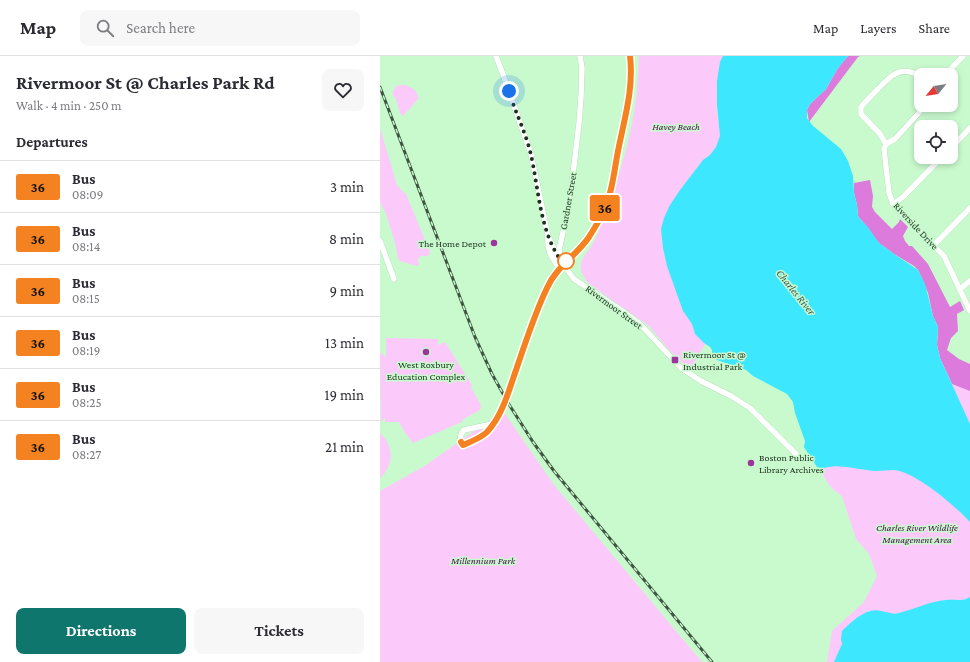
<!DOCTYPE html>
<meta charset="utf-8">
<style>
body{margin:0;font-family:"Crimson Pro",serif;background:#f7f7f7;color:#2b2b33;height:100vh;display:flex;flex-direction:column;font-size:15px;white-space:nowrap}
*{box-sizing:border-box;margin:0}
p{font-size:13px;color:#7c7c81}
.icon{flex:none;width:22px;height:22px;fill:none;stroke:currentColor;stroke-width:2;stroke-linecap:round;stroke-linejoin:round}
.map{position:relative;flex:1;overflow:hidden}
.details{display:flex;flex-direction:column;background:#fff;width:380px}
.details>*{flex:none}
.badge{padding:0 8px;border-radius:3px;font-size:14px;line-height:26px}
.needle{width:26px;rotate:240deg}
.buttons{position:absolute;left:534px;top:12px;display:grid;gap:8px}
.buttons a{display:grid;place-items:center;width:44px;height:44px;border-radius:8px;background:#fff;box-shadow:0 2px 6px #0003;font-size:20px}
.you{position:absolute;width:20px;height:20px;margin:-10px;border:3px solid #fff;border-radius:50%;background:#1a73e8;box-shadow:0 0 0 6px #1a73e833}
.map>.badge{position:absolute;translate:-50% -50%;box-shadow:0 0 0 2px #fff}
h2{padding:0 16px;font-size:15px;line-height:36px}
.round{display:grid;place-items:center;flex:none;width:42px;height:42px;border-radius:8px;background:#f7f7f7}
.overview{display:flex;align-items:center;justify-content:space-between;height:68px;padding:0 16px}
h1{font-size:19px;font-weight:700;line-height:30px}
.button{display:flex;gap:8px;margin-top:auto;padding:8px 16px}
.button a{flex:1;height:46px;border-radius:8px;background:#0f766e;color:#fff;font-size:16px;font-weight:700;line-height:46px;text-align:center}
.button a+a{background:#f7f7f7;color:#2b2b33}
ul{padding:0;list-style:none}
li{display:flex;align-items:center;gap:12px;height:52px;padding:0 16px;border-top:1px solid #e1e1e2}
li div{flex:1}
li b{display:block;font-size:15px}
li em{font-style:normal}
li .badge{min-width:44px;font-weight:700;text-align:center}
header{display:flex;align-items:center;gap:24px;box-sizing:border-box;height:56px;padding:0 20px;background:#fff;border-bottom:1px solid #e1e1e2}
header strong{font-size:19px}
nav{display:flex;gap:22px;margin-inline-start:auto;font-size:14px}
.search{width:280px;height:36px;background:#f7f7f7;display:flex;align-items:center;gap:10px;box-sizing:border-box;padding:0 14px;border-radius:8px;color:#7c7c81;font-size:15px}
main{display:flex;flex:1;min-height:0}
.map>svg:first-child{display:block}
.green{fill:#fccafa}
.forest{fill:#dc7bdb}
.water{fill:#3de8fe}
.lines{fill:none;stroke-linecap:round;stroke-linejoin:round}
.street-casing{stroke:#a2d2a7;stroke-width:6}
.street{stroke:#fff;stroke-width:5.5}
.rail-casing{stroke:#3e5640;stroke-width:3}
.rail{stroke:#c9face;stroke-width:1.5;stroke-dasharray:4.5;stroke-linecap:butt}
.street-bridge-casing{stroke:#a2d2a7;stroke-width:6;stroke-linecap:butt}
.street-bridge{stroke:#fff;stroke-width:5.5}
.line-casing{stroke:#fff;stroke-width:9}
.line{stroke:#f58220;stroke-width:6}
.walk{stroke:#1d301f;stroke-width:4;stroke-dasharray:0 7.2}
.poi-dot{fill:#9b379c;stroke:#c9face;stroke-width:1.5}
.stop-dot{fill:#fff;stroke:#f58220;stroke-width:2}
.labels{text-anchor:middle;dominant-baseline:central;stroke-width:3;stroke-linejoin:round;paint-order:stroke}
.park-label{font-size:10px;font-style:italic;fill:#490a49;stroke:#c9face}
.street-label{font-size:10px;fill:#1d301f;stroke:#c9face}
.poi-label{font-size:10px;fill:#1d301f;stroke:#c9face;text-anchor:start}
.water-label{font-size:11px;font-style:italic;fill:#34565b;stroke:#c9face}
</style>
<header>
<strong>Map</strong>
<div class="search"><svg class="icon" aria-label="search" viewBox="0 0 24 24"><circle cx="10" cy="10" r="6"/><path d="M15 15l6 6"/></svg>Search here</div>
<nav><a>Map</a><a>Layers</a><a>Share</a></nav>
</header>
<main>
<section class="details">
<div class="overview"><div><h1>Rivermoor St @ Charles Park Rd</h1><p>Walk · 4 min · 250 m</p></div><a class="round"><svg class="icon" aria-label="heart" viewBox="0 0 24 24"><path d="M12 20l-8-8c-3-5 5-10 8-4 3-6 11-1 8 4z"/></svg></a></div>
<h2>Departures</h2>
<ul>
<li><span class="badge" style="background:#f58220;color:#111">36</span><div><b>Bus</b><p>08:09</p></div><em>3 min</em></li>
<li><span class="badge" style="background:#f58220;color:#111">36</span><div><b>Bus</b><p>08:14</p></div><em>8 min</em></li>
<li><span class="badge" style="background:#f58220;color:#111">36</span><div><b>Bus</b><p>08:15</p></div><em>9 min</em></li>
<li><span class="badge" style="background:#f58220;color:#111">36</span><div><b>Bus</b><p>08:19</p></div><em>13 min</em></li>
<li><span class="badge" style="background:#f58220;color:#111">36</span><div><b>Bus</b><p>08:25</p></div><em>19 min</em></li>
<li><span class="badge" style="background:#f58220;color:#111">36</span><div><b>Bus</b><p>08:27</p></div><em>21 min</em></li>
</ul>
<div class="button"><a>Directions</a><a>Tickets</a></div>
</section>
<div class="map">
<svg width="590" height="606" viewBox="0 0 590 606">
<rect width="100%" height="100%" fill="#c9face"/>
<!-- green -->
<g class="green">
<path d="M 259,0 L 344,0 C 342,15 338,32 337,47 C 336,69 349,82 329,100 L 326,287 L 310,313 L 304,309 L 287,292 L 269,270 L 208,227 C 195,209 201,205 212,189 C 216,182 219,175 222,167 C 237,129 251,83 256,43 C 258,29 258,14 259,0 Z"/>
<polygon points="21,29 26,29 35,34 39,42 23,60 20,57 16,43 12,38 16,30"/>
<polygon points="0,72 17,129 21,134 26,138 50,196 49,199 46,200 40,200 38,203 39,209 37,210 20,205 18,203 15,187 6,158 0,146"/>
<polygon points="6,282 58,283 58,289 65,286 92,329 91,332 101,349 100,354 82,364 82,366 33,387 25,377 19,366 5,366 5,362 1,366 0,296 6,301"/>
<polygon points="590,310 590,368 579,345 572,328"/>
<polygon points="119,349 174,429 322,606 0,606 0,435 46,409 114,361"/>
<path d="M 0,377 C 14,389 14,410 0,422 Z"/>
<path d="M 427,384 L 513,408 L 590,452 L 590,541 L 542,561 L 505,558 L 494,555 L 488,555 L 482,560 L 472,565 L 470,606 L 447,606 L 452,575 L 484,546 L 497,520 L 489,498 L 476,483 L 462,440 C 451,433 445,425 441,413 L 443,412 Z"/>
</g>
<!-- forest -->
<g class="forest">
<polygon points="468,0 480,0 478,1 429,66 427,54 430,48 446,33 458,12"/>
<polygon points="490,124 493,140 492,151 495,156 512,173 519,166 520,163 528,171 523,180 525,185 529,190 532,190 548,208 570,251 580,245 584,254 577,258 578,275 571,282 567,294 579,303 590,308 590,335 572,328 560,302 557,289 558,271 553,260 548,237 541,220 538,214 534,210 514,198 499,187 483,166 480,163 478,160 477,149 474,137 474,127"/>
</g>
<!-- water -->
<g class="water">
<path d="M 343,0 L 468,0 L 458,12 L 446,33 L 430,48 L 427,54 L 427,62 L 432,69 L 461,93 L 468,105 L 473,120 L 474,137 L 477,149 L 478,160 L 480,163 L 487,170 L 499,187 L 514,198 L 538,214 L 545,228 L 553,260 L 558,271 L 557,289 L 560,302 L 590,368 L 590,466 C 575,450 536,416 514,414 C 505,414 496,416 487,414 C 472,412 455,407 441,413 L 437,411 L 424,391 L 425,385 L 415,357 L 413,346 L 407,338 L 373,320 L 366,314 L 337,304 L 332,297 L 332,294 L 330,291 L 324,287 L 315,278 L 312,268 L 303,255 L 287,210 L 283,192 L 281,173 L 284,162 L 290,149 L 300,134 L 323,104 L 330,99 L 336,91 L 340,80 L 337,49 L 337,25 L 340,6 Z"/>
<path d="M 590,541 L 590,606 L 454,606 L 462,588 L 461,583 L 462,575 C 472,566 486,551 501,555 C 508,556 512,559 519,557 C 535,553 550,545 566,544 C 575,543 582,546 590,541 Z"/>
</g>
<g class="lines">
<defs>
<g id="street">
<path d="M 116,0 L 124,21 L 151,98 L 168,180 C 166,193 172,202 179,212"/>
<polyline points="565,19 583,0"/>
<polyline points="546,49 515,83 506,88 504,93 509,137 512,145 519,155 564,200 590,255"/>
<path d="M 506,88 L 500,78 L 481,58 L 481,51 C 486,45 492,39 498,33 C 511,19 522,8 541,21"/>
<polyline points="571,92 590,72"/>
<polyline points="513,148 523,141 562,101"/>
<polyline points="168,180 178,201 194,223 241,254 261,269 301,312 321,325 351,340 370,352 421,403"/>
<polyline points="0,185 14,223"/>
<polyline points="554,189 590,152"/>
<polyline points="180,200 179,194 190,144 199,67 201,41 202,12 200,0"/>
<polyline points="580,233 590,225"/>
<polyline points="128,338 152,267 168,229 179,212 205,186 223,156 231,133 238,95 245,66 251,22 250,0"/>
<path d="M 112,368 L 84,374 C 79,379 80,384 83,389 L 107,376 L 117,363 L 123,349"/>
</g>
</defs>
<!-- street casing -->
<use href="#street" class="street-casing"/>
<!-- street -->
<use href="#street" class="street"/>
<defs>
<polyline id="rail" points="0,31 95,281 112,318 130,350 153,386 174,415 332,606"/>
</defs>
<!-- rail casing -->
<use href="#rail" class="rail-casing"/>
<!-- rail -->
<use href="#rail" class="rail"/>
<defs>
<polyline id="street-bridge" points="123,349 128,338"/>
</defs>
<!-- street-bridge casing -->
<use href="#street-bridge" class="street-bridge-casing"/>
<!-- street-bridge -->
<use href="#street-bridge" class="street-bridge"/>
</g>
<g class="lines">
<defs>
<path id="line" d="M 81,386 L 83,389 C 90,386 101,382 107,376 C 122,360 128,337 135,317 C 145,288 154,259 167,232 C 176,211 197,199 209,181 C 214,173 219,165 223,157 C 232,138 234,116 238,95 C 244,64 254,33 250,0"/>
</defs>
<!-- line casing -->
<use href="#line" class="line-casing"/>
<!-- line -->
<use href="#line" class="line"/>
<!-- walk -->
<path class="walk" d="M 129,35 C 135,56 146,77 151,99 C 159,134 160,180 184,208 L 187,204 L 186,205"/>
</g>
<!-- markers -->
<g class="poi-dot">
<circle cx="114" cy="187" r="4"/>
<circle cx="46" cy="296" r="4"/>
<rect x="291" y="300" width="8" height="8" rx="2"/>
<circle cx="371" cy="407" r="4"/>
</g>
<circle class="stop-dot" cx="186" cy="205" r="8"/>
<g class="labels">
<!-- park labels -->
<g class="park-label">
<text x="296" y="70">Havey Beach</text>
<text x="537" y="471">Charles River Wildlife<tspan x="537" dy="12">Management Area</tspan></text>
<text x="103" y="504">Millennium Park</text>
</g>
<!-- street labels -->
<g class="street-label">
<text transform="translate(188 145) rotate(-80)">Gardner Street</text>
<text transform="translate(536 170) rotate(47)">Riverside Drive</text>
<text transform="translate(234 251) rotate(36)">Rivermoor Street</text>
</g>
<!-- poi labels -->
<g class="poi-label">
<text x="106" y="187" text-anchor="end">The Home Depot</text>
<text x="303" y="298">Rivermoor St @<tspan x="303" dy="12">Industrial Park</tspan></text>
<text x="46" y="308" text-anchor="middle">West Roxbury<tspan x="46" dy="12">Education Complex</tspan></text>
<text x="379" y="401">Boston Public<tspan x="379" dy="12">Library Archives</tspan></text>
</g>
<!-- water labels -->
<g class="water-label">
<text transform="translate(416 236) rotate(51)">Charles River</text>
</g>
</g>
</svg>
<div class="buttons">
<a><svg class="needle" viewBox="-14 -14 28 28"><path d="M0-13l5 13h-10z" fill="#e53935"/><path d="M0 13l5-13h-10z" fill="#7c7c81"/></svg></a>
<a><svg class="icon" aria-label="locate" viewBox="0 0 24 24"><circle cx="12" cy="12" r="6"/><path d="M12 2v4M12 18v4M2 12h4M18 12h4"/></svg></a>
</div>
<div class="you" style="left:129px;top:35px"></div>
<b class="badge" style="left:225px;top:152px;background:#f58220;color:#111">36</b>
</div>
</main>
